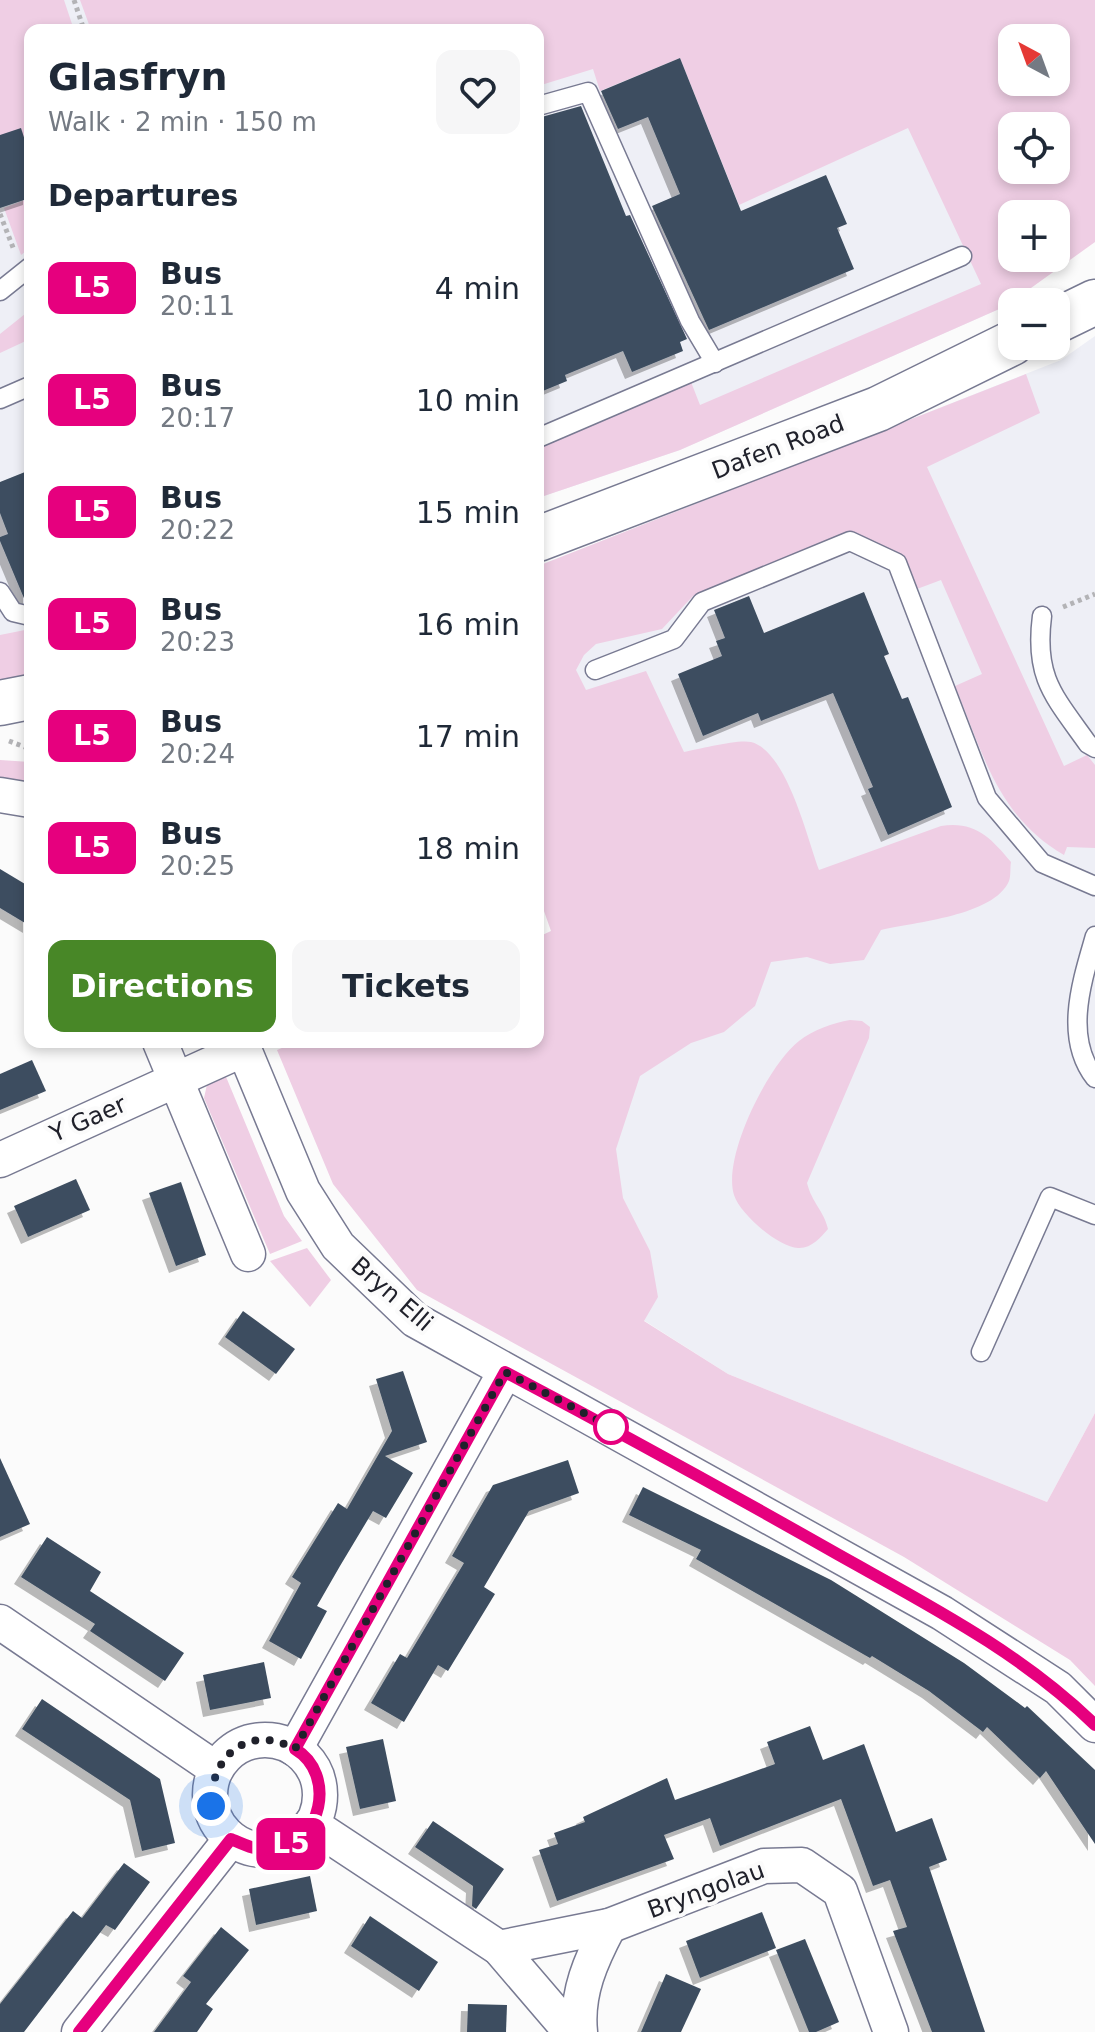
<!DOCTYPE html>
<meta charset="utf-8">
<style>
body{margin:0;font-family:"DejaVu Sans",sans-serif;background:#f6f6f7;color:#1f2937;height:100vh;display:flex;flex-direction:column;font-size:30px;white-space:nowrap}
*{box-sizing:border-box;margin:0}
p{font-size:26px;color:#747a83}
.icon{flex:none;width:44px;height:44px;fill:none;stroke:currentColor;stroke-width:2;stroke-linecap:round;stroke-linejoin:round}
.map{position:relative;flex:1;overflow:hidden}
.details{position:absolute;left:24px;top:24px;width:520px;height:1024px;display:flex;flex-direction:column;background:#fff;border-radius:16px;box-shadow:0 4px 12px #0003}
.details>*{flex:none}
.badge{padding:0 16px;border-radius:12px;font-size:28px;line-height:52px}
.needle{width:52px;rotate:319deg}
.controls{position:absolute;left:998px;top:24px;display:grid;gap:16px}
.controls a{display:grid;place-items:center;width:72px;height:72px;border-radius:16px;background:#fff;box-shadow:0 4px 12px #0003;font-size:40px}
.you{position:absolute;width:40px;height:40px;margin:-20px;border:6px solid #fff;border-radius:50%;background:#1a73e8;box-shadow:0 0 0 12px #1a73e833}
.map>.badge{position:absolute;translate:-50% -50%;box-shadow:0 0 0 4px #fff}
h2{padding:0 24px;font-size:30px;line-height:72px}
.round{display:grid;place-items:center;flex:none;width:84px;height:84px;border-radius:16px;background:#f6f6f7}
.summary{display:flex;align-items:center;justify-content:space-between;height:136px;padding:0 24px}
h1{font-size:38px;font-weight:700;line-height:60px}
.action{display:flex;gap:16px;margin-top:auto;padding:16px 24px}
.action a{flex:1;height:92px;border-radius:16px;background:#488727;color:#fff;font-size:32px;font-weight:700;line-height:92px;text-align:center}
.action a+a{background:#f6f6f7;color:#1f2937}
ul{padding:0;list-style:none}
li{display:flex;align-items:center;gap:24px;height:112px;padding:0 24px}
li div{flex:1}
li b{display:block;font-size:30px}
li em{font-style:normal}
li .badge{min-width:88px;font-weight:700;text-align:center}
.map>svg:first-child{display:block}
.built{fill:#eeeff6;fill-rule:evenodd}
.green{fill:#efcee4;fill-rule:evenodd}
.building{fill:#3e4e60;filter:url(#shadow)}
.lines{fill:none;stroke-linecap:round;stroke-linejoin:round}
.service-casing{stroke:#787a92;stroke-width:21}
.minor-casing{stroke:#787a92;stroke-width:37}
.tertiary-casing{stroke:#787a92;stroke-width:47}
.path{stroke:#b3b3b6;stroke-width:5;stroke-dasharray:4 4;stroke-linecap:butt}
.service{stroke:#fff;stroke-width:18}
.minor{stroke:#fff;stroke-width:34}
.tertiary{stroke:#fff;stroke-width:44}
.line-casing{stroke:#fff;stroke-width:18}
.line{stroke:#e6007e;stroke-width:12}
.walk{stroke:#20212b;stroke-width:8;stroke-dasharray:0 14.4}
.stop-dot{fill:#fff;stroke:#e6007e;stroke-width:4}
.labels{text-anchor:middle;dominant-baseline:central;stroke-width:8;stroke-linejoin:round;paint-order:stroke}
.street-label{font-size:24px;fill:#20212b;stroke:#fbfbfb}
</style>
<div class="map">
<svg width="1095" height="2032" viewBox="0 0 1095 2032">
<defs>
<filter id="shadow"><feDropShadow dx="-7" dy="7" stdDeviation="0" flood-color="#0004"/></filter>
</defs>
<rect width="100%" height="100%" fill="#fbfbfb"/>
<!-- built -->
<g class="built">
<path d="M 0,0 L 1078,0 L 1095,226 L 1006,306 L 680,450 L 538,498 L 538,30 L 30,30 L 30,675 L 0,682 ZM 1012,38 L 1056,38 L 1056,82 L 1012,82 ZM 1012,126 L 1056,126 L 1056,170 L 1012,170 ZM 1012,214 L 1056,214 L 1056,258 L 1012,258 Z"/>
<polygon points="1095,336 1095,1413 1047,1502 728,1374 496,1226 638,931 538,566 1061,360"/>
</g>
<!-- green -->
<g class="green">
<polygon points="0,0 64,0 74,30 30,30 30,156 0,135"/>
<path d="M 80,0 L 1095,0 L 1095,242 L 1006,306 L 680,450 L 538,498 L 538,445 L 691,382 L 700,405 L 981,284 L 908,128 L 739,205 L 680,58 L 600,91 L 593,69 L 538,86 L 538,30 L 91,30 ZM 1012,38 L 1056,38 L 1056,82 L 1012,82 ZM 1012,126 L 1056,126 L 1056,170 L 1012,170 ZM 1012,214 L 1056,214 L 1056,258 L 1012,258 Z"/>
<polygon points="30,198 30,248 21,255 4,208"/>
<polygon points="30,310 30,339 0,353 0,334"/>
<path d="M 1026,374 L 1040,413 L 927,467 L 1064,766 L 1087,755 L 1095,765 L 1095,848 L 1067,847 L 1064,855 C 997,816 983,753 955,686 L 982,674 L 941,580 L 917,589 L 900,559 L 845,536 L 693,596 L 662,629 L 596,644 L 584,655 L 576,670 L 586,690 L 646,671 L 684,752 C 699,749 738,739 751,742 C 787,751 807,838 819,870 L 941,826 C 975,821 990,837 1011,862 C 1010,867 1011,876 1009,881 C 994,916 914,922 881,930 L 864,960 L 830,964 L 807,957 L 771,962 L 755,1006 L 724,1032 L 691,1043 L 640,1076 L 616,1149 L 623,1198 L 650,1251 L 658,1297 L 644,1321 L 728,1374 L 1047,1502 L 1095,1413 L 1095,1686 L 1070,1660 L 904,1557 L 417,1290 L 333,1184 L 277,1050 L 296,1042 L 538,1042 L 538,937 L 551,931 L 538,894 L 538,566 Z"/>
<polygon points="30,629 30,675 0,682 0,635"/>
<polygon points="0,760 30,762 30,785 0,778"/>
<path d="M 850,1020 L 862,1021 L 870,1027 L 869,1038 L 807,1183 C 812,1203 824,1211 828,1229 C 821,1237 811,1249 798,1248 C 778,1247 740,1214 734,1195 C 722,1156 769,1064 799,1041 C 813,1030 833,1023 850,1020 Z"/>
<polygon points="224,1072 284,1216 302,1241 270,1254 204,1098 208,1080"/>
<polygon points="307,1248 331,1280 310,1307 270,1261"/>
</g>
<!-- building -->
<g class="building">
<polygon points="680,58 741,211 826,175 847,224 837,228 854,269 709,330 652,206 680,194 648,117 618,129 601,91"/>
<polygon points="581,106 626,216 630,215 687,339 680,342 683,351 632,372 623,351 565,375 567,381 538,393 538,118"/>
<polygon points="21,128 30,156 30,198 0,208 0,135"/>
<polygon points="30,470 30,604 26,603 0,541 0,537 8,534 0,513 0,482"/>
<polygon points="864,592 889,654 884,656 902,699 908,697 952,807 888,835 868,789 873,787 833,693 761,721 758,713 703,736 678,674 722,656 716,641 725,638 714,610 749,596 764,633"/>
<polygon points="0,869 30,887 30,926 0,908"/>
<polygon points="32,1060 46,1091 0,1110 0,1074"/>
<polygon points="76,1179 90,1210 28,1237 14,1206"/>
<polygon points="181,1182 206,1255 176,1266 149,1193"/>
<polygon points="243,1311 295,1349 276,1374 225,1337"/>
<polygon points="403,1371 427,1442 385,1456 413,1473 386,1518 373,1511 340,1566 317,1606 327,1611 301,1659 269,1641 301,1583 292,1577 338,1503 347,1509 392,1431 376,1379"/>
<polygon points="0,1458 30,1524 0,1537"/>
<polygon points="568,1460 579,1493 529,1511 484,1587 495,1594 448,1671 438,1665 404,1722 371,1703 400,1654 407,1658 464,1563 452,1556 493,1485"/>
<polygon points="643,1487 831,1580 964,1663 1025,1708 1027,1706 1095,1770 1095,1844 1046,1771 1040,1778 987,1727 983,1732 929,1691 872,1656 870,1658 696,1559 701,1550 629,1515"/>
<polygon points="47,1537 101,1572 90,1591 184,1653 165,1681 90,1631 95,1624 21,1577"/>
<polygon points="264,1662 271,1698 210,1710 203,1675"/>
<polygon points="42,1699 160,1779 175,1843 142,1851 130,1800 22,1729"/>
<polygon points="810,1726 823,1760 864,1744 896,1832 932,1818 947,1860 929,1867 985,2032 932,2032 893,1931 907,1927 890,1880 873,1886 841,1799 720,1846 710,1818 664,1835 674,1859 557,1901 539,1850 558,1844 554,1833 585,1822 583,1817 667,1778 675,1800 775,1764 767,1742"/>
<polygon points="383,1739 396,1801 360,1809 346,1747"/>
<polygon points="433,1821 504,1869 476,1909 472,1906 473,1886 415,1847"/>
<polygon points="124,1863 150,1882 115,1930 106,1925 24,2032 0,2032 0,2004 73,1911 82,1918"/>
<polygon points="310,1876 317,1911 256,1925 249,1889"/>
<polygon points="762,1912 776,1948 700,1978 686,1941"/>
<polygon points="370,1916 438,1962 419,1991 351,1946"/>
<polygon points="221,1927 249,1950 206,2004 213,2009 197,2032 154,2032 191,1982 183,1976"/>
<polygon points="805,1939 839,2022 816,2032 809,2032 776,1950"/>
<polygon points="666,1974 701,1989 681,2032 641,2032"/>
<polygon points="468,2004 507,2005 506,2032 467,2032"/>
</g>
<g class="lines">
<defs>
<g id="service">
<polyline points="538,106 588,92 690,321 715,363"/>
<polyline points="0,291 30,267"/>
<polyline points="0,399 30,386"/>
<polyline points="538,438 962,256"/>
<polyline points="0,592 13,612 30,616"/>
<path d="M 1042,616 C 1034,678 1054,696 1088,744 L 1095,748"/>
<polyline points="595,670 674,639 702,602 850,541 897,563 987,798 1042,863 1095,886"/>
<path d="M 1095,936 C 1082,981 1063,1037 1095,1078"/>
<polyline points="981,1352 1050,1197 1095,1215"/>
</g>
<g id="minor">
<polyline points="0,795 30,800"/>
<polyline points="160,1042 248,1254"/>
<polyline points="241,1042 303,1191 338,1246 415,1320 942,1613 1058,1688 1095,1725"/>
<polyline points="0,1160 244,1049"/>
<polyline points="0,1622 216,1769"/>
<circle cx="265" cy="1795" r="55"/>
<polyline points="295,1749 505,1372"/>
<polyline points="311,1824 499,1948 571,2032"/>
<polyline points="499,1948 609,1926 764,1866 802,1865 840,1891 891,2032"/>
<polyline points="79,2032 231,1839"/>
<path d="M 580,2032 C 576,1993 591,1960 609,1926"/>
</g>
<g id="tertiary">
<polyline points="1056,321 1095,302"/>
<polyline points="538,539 878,409 1012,343"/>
<polyline points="0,703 30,697"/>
</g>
</defs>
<!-- service casing -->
<use href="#service" class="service-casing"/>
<!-- minor casing -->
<use href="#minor" class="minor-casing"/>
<!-- tertiary casing -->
<use href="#tertiary" class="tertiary-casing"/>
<!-- path -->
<g class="path">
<polyline points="74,0 84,30"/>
<polyline points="0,214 14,250"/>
<polyline points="1063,607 1095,594"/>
<polyline points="9,741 30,749"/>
</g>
<!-- service -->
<use href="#service" class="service"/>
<!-- minor -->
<use href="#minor" class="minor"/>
<!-- tertiary -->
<use href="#tertiary" class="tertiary"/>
</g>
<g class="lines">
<defs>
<path id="line" d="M 79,2032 L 231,1839 C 245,1845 257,1851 273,1850 C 322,1845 337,1774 295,1749 L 505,1372 C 617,1431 728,1492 839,1555 C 928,1605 1022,1653 1095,1725"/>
</defs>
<!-- line casing -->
<use href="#line" class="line-casing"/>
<!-- line -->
<use href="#line" class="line"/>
<!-- walk -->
<path class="walk" d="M 211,1806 C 210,1756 248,1723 295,1749 L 505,1372 L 611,1427"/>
</g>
<!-- markers -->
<circle class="stop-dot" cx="611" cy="1427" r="16"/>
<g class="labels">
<!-- street labels -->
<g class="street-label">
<text transform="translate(778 447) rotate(-21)">Dafen Road</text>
<text transform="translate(88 1119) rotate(-24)">Y Gaer</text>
<text transform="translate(392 1294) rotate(41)">Bryn Elli</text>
<text transform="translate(706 1890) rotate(-20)">Bryngolau</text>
</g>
</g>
</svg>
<div class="controls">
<a><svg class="needle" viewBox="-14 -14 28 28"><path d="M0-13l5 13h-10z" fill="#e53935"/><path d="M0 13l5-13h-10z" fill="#747a83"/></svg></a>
<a><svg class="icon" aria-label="locate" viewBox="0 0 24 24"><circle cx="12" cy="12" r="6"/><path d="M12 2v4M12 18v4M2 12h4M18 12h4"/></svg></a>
<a>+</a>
<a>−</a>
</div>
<div class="you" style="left:211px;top:1806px"></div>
<b class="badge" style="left:291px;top:1844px;background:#e6007e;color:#fff">L5</b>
<section class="details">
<div class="summary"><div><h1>Glasfryn</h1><p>Walk · 2 min · 150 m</p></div><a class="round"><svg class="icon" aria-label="heart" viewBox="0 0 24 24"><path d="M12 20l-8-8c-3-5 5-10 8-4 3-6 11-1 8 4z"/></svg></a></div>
<h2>Departures</h2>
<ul>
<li><span class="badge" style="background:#e6007e;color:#fff">L5</span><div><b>Bus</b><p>20:11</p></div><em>4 min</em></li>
<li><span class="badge" style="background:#e6007e;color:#fff">L5</span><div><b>Bus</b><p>20:17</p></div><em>10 min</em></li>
<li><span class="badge" style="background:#e6007e;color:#fff">L5</span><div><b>Bus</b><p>20:22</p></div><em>15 min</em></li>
<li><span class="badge" style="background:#e6007e;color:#fff">L5</span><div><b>Bus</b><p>20:23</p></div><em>16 min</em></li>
<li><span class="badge" style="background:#e6007e;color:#fff">L5</span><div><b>Bus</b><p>20:24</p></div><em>17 min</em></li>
<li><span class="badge" style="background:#e6007e;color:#fff">L5</span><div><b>Bus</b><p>20:25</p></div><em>18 min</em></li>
</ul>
<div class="action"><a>Directions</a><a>Tickets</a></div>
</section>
</div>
